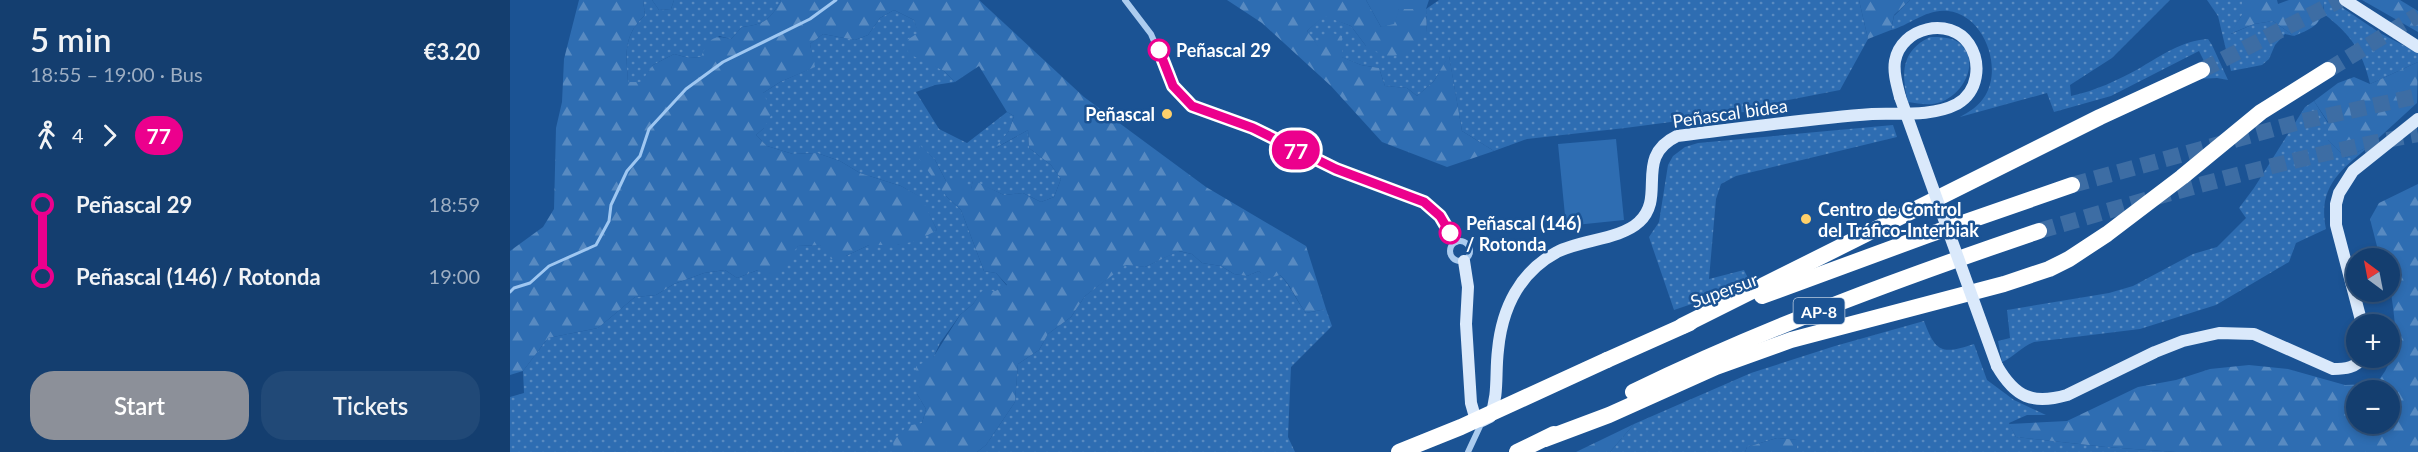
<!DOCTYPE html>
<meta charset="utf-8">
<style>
body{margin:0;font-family:Lato,sans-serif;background:#214977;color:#f1f3f6;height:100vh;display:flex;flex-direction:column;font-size:22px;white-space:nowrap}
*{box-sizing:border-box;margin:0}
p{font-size:20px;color:#9daec3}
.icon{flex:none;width:33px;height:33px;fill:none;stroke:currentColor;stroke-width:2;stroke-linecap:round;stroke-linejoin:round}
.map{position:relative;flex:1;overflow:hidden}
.panel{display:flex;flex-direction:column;background:#143e6f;width:510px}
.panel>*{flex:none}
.badge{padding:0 12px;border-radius:20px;font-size:21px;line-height:39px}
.needle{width:39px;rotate:328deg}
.buttons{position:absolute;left:1836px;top:248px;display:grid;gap:12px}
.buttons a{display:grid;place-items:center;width:54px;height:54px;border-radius:50%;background:#143e6f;box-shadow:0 3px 9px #0003,0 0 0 2px #335782;font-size:30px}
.map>.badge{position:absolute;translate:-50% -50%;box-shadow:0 0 0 3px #fff}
.legs{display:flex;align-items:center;gap:9px;height:66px;padding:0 30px;font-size:20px}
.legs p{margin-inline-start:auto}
.head{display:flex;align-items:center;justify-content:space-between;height:102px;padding:0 30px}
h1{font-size:33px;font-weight:600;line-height:45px}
.cta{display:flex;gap:12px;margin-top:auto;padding:12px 30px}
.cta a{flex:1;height:69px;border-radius:24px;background:#8c9099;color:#fff;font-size:24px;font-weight:600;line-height:69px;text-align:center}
.cta a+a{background:#214977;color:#f1f3f6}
ul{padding:0 30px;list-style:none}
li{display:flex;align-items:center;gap:21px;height:72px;font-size:22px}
li i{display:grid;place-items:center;width:9px;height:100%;margin:0 8px;background:currentColor}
li i::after{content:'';width:15px;height:15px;margin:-8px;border:4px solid;border-radius:50%;background:#143e6f}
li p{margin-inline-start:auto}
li:first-child i{background:linear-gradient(#0000 50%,currentColor 0)}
li:last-child i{background:linear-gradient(currentColor 50%,#0000 0)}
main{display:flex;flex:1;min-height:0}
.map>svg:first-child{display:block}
.grass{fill:url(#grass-dots)}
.forest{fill:url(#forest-firs);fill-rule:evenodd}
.green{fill:#2e6db2}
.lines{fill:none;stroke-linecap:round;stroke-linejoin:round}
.stream{stroke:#9fc7f1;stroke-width:3}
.highway-tunnel{stroke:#3d6da4;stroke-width:16;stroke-dasharray:16 8;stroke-linecap:butt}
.street{stroke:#acccef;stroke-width:6}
.secondary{stroke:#dae9fb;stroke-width:12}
.highway{stroke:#fff;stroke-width:16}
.secondary-bridge{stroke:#dae9fb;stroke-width:12}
.highway-bridge{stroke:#fff;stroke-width:16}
.line-1-casing{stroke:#fff;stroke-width:14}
.line-1{stroke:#ec008d;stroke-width:9}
.stop-1-dot{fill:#fff;stroke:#ec008d;stroke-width:3}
.poi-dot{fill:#ffd06a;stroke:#1b5394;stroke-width:2}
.labels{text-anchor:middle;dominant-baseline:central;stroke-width:5;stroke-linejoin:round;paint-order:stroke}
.shield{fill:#1b5394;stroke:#bbcbdf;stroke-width:1.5}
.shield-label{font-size:16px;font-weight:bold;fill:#fff}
.stop-label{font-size:18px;font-weight:bold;fill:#fff;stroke:#1b5394;text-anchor:start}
.street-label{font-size:18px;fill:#fff;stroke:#1b5394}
.poi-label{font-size:18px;font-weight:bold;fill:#fff;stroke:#1b5394;text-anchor:end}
</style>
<main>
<section class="panel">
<div class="head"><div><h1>5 min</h1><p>18:55 – 19:00 · Bus</p></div><b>€3.20</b></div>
<div class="legs"><svg class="icon" aria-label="walk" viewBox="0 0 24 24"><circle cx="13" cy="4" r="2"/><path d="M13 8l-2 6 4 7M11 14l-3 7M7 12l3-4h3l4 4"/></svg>4<svg class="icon" aria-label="forward" viewBox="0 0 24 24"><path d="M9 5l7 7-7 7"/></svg><b class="badge" style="background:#ec008d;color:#fff">77</b></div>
<ul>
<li><i style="color:#ec008d"></i><b>Peñascal 29</b><p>18:59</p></li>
<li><i style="color:#ec008d"></i><b>Peñascal (146) / Rotonda</b><p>19:00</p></li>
</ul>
<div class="cta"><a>Start</a><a>Tickets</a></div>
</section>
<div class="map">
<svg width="1908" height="452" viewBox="0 0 1908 452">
<defs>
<pattern id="grass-dots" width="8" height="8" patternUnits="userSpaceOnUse" patternTransform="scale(1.5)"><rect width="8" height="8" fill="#2e6db2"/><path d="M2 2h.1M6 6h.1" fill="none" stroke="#588ac1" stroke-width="1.8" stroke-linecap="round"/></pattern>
<pattern id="forest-firs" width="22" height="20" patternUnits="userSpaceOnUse" patternTransform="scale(1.5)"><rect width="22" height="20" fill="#2e6db2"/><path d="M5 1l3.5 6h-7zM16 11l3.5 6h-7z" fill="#588ac1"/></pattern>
</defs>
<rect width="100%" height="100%" fill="#1b5394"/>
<!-- grass -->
<g class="grass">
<path d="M 133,0 L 142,0 L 149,10 L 161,9 L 164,0 L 271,0 C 260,20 255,24 232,27 L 221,39 L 209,36 L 192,57 L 179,58 L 164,54 L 143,65 L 132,82 L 118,82 C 116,53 113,36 135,15 Z"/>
<polygon points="929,0 1349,0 1358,39 1330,90 1253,105 1246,111 1188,116 1176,120 1115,128 1017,139 984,151 952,131 939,56 924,81 907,96 897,88 875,86 869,68 851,65 809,48 797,31 814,15 841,26 856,46 917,33 916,9"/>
<path d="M 1400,0 L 1660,0 L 1602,58 L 1560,85 L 1561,96 C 1585,91 1608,80 1630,68 C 1652,55 1671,41 1698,39 L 1702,45 L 1718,80 L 1707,78 L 1688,79 L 1700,73 L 1689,51 L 1601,96 L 1544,112 L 1537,93 L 1450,117 C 1459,112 1469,106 1475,96 C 1493,67 1474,15 1438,11 C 1417,8 1400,25 1381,30 L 1384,16 Z"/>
<polygon points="1697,0 1732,0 1732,15 1721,34 1744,24 1763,21 1784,36 1775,34 1765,45 1759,59 1752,65 1721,71 1708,16"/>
<path d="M 1814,0 L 1821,0 L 1870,33 L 1908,53 L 1908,62 L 1860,84 C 1852,50 1841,35 1814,14 Z"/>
<polygon points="384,10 404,20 420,63 434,71 445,82 425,85 406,92 429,129 457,143 497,112 504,116 499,131 486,148 518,130 519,148 541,165 551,179 544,197 531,202 513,193 494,195 463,181 461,190 436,181 425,160 410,146 436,196 451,210 474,271 486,273 497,286 485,291 472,292 463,304 450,315 430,343 407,394 416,409 412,423 384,441 384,452 0,452 0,397 14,393 13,371 38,338 88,328 125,297 146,295 164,284 194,273 215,270 227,278 248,270 288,246 310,245 336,256 359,245 387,245 427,230 410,197 391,186 350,173 330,161 307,153 283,154 257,146 246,135 254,128 253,93 270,82 304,67 300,44 313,34 345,40 358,35 370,18"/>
<path d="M 1420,37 C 1430,37 1440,37 1448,42 C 1472,60 1454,94 1431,102 C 1420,106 1410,104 1398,102 C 1391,73 1391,51 1420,37 Z"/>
<path d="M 1804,101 L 1818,123 L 1818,140 L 1836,158 L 1861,145 C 1832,169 1807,186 1816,229 L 1786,243 L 1779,262 L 1706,305 L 1630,329 L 1524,342 C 1511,347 1504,357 1492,362 L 1488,341 L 1500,338 L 1497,310 L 1599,293 L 1623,286 L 1683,254 L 1707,247 L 1736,218 L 1729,208 L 1744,188 L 1795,107 Z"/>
<polygon points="1383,125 1387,137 1226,176 1211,184 1206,199 1199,279 1234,270 1241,284 1164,310 1139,237 1149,222 1158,165 1163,156 1175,147 1188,143"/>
<path d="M 668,251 L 682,254 L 692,263 L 711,266 L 724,274 L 737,276 L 749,271 L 757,278 L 770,275 C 781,286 786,300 796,313 L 816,309 L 822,326 L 781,367 L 778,437 L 785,452 L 467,452 L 476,445 L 505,402 L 508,364 L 529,350 L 538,334 L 561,317 L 575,296 L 616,264 L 635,267 Z"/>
<path d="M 1414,321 C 1426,354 1433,354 1464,344 L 1477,380 L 1504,400 L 1536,415 L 1517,415 L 1499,423 L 1506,437 L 1596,447 L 1666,452 L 1287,452 L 1287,440 L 1267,438 L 1237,447 L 1235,452 L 1100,452 L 1124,424 L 1241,373 L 1325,346 Z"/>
</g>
<!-- forest -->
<g class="forest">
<path d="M 69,0 L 133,0 L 135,15 C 113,36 116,53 118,82 L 131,82 L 143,65 L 164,54 L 179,58 L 191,57 C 199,39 202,34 221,39 L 232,27 C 255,24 260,20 271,0 L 469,0 L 574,97 L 696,187 L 796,246 L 816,309 L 796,313 C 786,300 782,286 770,275 L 757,279 L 749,271 L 737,276 L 724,274 L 711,266 L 692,263 L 682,254 L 669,251 L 635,267 L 616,265 L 575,296 L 561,317 L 538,334 L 529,350 L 508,364 L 505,402 L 476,445 L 467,452 L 384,452 L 383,441 L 397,426 L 412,423 L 416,409 L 407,394 L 406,366 L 422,359 L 450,315 L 463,304 L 472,291 L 485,291 L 497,285 L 486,273 L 474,271 L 451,210 L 436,196 L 408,157 L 410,145 L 425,160 L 436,181 L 449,178 L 461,189 L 463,180 L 494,195 L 513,193 L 531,202 L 544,197 L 551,179 L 541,165 L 519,148 L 518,130 L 484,149 L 499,131 L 504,116 L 497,112 L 469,66 L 445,82 L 434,71 L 399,54 L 394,42 L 408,33 L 404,20 L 384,10 L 370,18 L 358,35 L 345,40 L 313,34 L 300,44 L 305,67 L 270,82 L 253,93 L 263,112 L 254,128 L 246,135 L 257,146 L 283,154 L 307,153 L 330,161 L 350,173 L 391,186 L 411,197 L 427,230 L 407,241 L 387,245 L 359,245 L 336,256 L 321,259 L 310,245 L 288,246 L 264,279 L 248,270 L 227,278 L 215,270 L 194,273 L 164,284 L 146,295 L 125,297 L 88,328 L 38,338 L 13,371 L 0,375 L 0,251 L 33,227 L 44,209 L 46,128 L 52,102 L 54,59 Z"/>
<polygon points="142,0 164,0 161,9 149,10"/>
<polygon points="717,0 856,0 871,27 889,9 916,9 917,33 899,51 879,58 856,46 841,26 814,16 797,31 809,47 819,32 832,36 832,57 851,65 869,68 875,86 897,88 907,96 924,81 939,55 952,131 984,151 937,167 872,142 821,86 752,23"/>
<polygon points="1349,0 1400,0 1384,15 1381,30 1358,39"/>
<path d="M 1732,0 L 1767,0 L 1768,4 L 1779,0 L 1814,0 C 1814,23 1804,28 1784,36 L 1763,21 L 1744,24 L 1720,34 L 1732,15 Z"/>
<polygon points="1852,0 1890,0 1908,11 1908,32"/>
<polygon points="1908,62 1907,103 1861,145 1836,158 1818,140 1818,122 1804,101 1828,83 1844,77 1860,84"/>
<path d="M 1908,184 L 1908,452 L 1666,452 L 1596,447 L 1506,437 L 1499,424 L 1557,421 L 1628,387 L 1666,380 L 1700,369 L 1739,365 L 1778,369 L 1835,385 L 1865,384 C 1893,355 1885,322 1880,286 C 1878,277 1880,267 1880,258 L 1870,258 L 1860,219 L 1869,203 ZM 1846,390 L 1880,390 L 1880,423 L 1846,423 Z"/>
<polygon points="1124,424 1100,452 1066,452"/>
<polygon points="1267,438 1287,440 1287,452 1235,452 1237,447"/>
</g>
<!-- green -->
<g class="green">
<polygon points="856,0 919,0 916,9 889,9 884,24 871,27"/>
<polygon points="1106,139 1114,220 1056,226 1048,144"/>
</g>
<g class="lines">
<!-- stream -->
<polyline class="stream" points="0,292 4,288 20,283 39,266 86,245 99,221 101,205 117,171 130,156 139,129 176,89 213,62 300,19 326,0"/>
<!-- highway-tunnel -->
<g class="highway-tunnel">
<polyline points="1692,70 1830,0"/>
<polyline points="1818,70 1908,15"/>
<polyline points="1562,185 1789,122 1908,96"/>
<path d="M 1529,231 C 1655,194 1779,158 1908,134"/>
</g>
<!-- street -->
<g class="street">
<polyline points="615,0 641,34 663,86 680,105 743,128 826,169 914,202 930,216 946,242"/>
<circle cx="950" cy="251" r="10"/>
<polyline points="958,452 972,422"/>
</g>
<!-- secondary -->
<g class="secondary">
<polyline points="1835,0 1908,47"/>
<path d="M 954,261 L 958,287 L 956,324 L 961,403 L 965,417 L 972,421 L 980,417 C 989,394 985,374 988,350 C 992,308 1010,272 1047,252 C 1071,240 1111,239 1129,222 C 1157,197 1123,157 1167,136 C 1231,128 1296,119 1362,114 C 1389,113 1422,117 1447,104 C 1468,92 1472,64 1459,44 C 1440,16 1391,27 1385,61 C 1383,73 1387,85 1390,97"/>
<polyline points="1852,324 1826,225 1826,204 1829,193 1843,171 1908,119"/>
<path d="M 1487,366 C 1505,397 1522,405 1557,395 L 1645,352 L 1673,341 L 1709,333 L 1744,334 L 1823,369 C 1835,369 1846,368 1853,357"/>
</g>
<!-- highway -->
<g class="highway">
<polyline points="1252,296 1418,235 1562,185"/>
<polyline points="1172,326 1590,117 1692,70"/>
<polyline points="1097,360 1180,323"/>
<path d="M 1123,392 C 1254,328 1391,278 1529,231"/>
<polyline points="1035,439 1099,415 1206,367 1281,340 1494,284 1539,269 1559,259 1597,234 1672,177 1751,112 1818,70"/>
<polyline points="1007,452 1044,434"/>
</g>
<!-- secondary-bridge -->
<polyline class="secondary-bridge" points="1390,97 1487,366"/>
<!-- highway-bridge -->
<polyline class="highway-bridge" points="889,452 951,427 1097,360"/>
</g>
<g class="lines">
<defs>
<polyline id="line-1" points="649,50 663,86 682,106 743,128 826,169 914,202 930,216 940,233"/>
</defs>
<!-- line-1 casing -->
<use href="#line-1" class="line-1-casing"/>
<!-- line-1 -->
<use href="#line-1" class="line-1"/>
</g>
<!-- markers -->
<g class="stop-1-dot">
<circle cx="649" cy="50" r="10"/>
<circle cx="940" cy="233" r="10"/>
</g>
<g class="poi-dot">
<circle cx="657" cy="114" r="6"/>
<circle cx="1296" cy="219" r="6"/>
</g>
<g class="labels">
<!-- shield labels -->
<rect class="shield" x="1283.5" y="298" width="51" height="26" rx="4.5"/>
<g class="shield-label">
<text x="1309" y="311">AP-8</text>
</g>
<!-- stop labels -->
<g class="stop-label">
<text x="666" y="50">Peñascal 29</text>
<text x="956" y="223">Peñascal (146)<tspan x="956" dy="21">/ Rotonda</tspan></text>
</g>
<!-- street labels -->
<g class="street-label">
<text transform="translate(1220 113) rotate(-8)">Peñascal bidea</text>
<text transform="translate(1214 290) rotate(-20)">Supersur</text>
</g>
<!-- poi labels -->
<g class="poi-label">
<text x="645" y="114">Peñascal</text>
<text x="1308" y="209" text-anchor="start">Centro de Control<tspan x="1308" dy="21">del Tráfico-Interbiak</tspan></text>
</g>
</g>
</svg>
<div class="buttons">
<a><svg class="needle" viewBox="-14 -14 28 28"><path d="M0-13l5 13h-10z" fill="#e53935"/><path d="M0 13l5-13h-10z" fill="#9daec3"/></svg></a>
<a>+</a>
<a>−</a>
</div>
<b class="badge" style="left:786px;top:150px;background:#ec008d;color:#fff">77</b>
</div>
</main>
